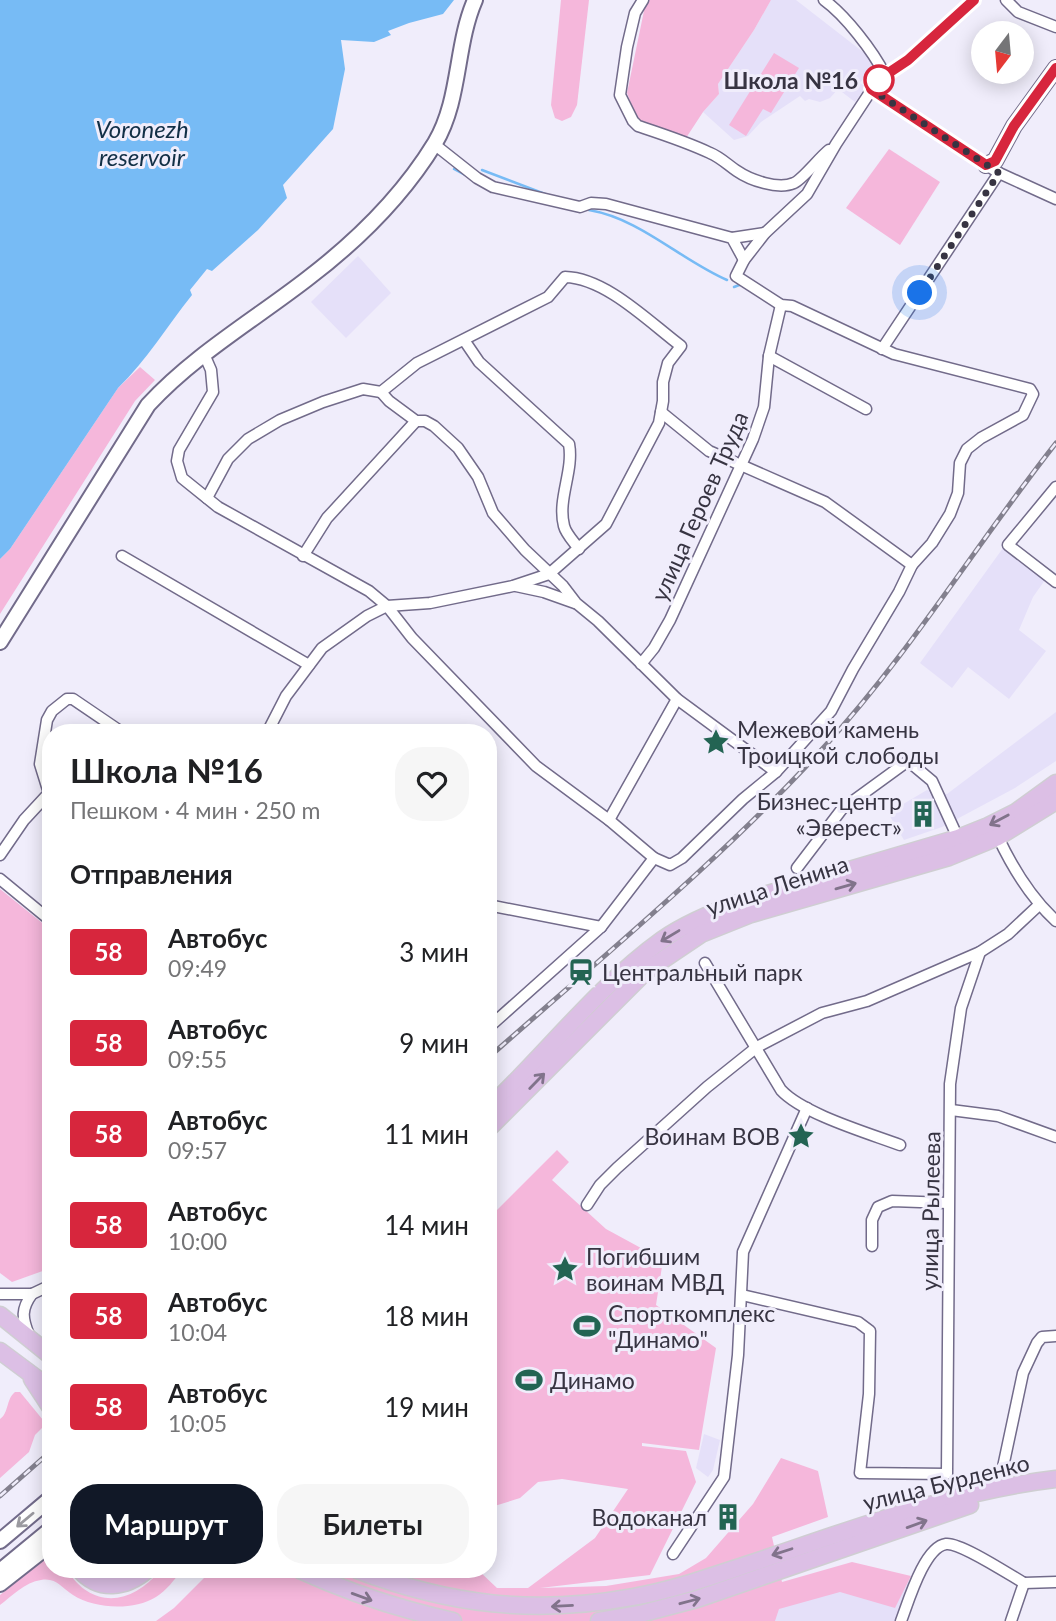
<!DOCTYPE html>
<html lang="ru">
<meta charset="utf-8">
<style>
body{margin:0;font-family:Lato,sans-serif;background:#f6f6f6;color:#202124;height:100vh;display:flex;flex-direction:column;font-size:26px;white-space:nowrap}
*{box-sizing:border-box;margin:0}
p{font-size:23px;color:#757577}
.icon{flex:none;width:38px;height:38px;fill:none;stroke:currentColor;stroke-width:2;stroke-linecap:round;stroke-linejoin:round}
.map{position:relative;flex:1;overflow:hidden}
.sheet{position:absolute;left:42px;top:724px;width:455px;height:854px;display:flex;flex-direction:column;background:#fff;border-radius:28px;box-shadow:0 4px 18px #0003}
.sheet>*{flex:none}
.badge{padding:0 14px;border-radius:5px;font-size:24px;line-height:46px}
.needle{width:46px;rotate:196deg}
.fabs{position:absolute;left:971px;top:21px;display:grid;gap:14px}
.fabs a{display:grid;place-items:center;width:63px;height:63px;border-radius:50%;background:#fff;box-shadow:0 4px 18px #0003;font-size:35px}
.you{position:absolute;width:35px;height:35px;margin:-18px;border:5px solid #fff;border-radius:50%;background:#1a73e8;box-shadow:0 0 0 10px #1a73e833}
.map>.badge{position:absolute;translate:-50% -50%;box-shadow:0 0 0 4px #fff}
h2{padding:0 28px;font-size:26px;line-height:63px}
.round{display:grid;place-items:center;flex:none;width:74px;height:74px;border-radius:28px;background:#f6f6f6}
.headline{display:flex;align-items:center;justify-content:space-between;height:119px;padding:0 28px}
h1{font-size:33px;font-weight:700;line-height:52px}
.action{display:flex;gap:14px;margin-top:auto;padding:14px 28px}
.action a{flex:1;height:80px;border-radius:28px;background:#111827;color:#fff;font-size:28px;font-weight:700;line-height:80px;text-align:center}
.action a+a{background:#f6f6f6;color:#202124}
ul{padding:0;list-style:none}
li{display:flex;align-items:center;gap:21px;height:91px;padding:0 28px}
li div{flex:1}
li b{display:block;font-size:26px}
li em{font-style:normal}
li .badge{min-width:77px;font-weight:700;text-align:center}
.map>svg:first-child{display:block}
.built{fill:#e5e0f9}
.green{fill:#f5b7db}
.water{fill:#77bbf5}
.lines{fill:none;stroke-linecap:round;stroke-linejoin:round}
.stream{stroke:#77bbf5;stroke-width:2.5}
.street-casing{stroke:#726b8a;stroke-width:13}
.secondary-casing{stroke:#726b8a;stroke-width:18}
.primary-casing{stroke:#cfced2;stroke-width:19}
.street{stroke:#fff;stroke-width:10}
.secondary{stroke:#fff;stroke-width:14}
.primary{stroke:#dcbfe5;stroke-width:16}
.rail-casing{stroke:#83808e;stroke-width:5}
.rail{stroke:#f0edfb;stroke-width:2.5;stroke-dasharray:8;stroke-linecap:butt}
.oneway{stroke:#81738b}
.oneway2{stroke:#9b9aa0}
.line-casing{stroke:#fff;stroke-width:16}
.line{stroke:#d7263d;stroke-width:10}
.walk{stroke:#373442;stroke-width:7;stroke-dasharray:0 12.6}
.stop-dot{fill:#fff;stroke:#d7263d;stroke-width:3.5}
.labels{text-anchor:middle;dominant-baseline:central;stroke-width:6;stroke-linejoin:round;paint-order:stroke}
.stop-label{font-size:23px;font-weight:bold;fill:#373442;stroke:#f0edfb;text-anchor:end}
.street-label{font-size:23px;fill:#373442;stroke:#f0edfb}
.poi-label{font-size:23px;fill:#373442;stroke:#f0edfb;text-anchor:start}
.water-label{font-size:24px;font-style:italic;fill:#122f46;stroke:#f0edfb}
</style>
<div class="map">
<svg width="1056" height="1621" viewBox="0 0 1056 1621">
<rect width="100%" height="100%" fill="#f0edfb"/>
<!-- built -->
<g class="built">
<polygon points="771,0 796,0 876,62 860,83 866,87 855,102 838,89 830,98 820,102 809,99 805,101 800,96 761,122 748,136 734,140 703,112 719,94 718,84 754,30"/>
<polygon points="358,256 391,293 346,338 311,302"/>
<polygon points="1003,548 1045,580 1033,597 1019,630 1046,651 1009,699 968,667 952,688 920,663"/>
<polygon points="1056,712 1056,761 1015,788 942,827 904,840 888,813 927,790 947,794"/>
<polygon points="704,1434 720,1440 713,1470 708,1477 696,1468"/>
<polygon points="858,1569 912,1582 898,1621 774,1621 784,1590"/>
</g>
<!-- green -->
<g class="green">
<polygon points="561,0 589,0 577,105 571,117 562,121 555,118 551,105"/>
<polygon points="648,0 771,0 754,30 718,84 719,94 703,112 686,138 638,121 627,93 645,6"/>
<polygon points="774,53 799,68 771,113 763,109 746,136 729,125"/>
<polygon points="889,149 940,182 900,245 846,208"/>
<polygon points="140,367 155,380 135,401 0,614 0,559 10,549 118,388"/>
<polygon points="0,889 51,930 51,1268 12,1282 0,1273"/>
<polygon points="557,1150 569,1162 552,1180 606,1229 663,1260 656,1305 716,1348 699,1450 642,1443 642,1446 686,1451 696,1482 650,1575 540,1588 606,1586 679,1574 706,1558 753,1504 781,1458 818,1471 828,1517 772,1537 782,1582 852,1562 911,1576 895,1608 840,1592 779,1609 775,1621 156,1621 174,1608 212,1570 478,1570 497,1588 528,1588 595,1538 628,1489 562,1479 538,1482 520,1498 488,1508 488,1219"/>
<path d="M 15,1392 L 20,1392 L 43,1420 L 43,1427 L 35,1435 L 29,1452 L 0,1478 L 0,1419 C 9,1413 6,1399 15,1392 Z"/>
<path d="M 47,1558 L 51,1558 L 51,1570 L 67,1570 C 92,1610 133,1605 160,1570 L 182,1570 C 174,1580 167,1590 156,1597 C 133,1611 95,1609 73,1595 C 62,1588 56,1577 41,1580 C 25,1582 12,1596 0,1605 L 0,1595 Z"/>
</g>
<!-- water -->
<path class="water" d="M 0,0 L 454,0 L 443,14 L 409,23 L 388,31 L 391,35 L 374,42 L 341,40 L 345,69 L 333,129 L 283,185 L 287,198 L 258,230 L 212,271 L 207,269 L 190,290 L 192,295 C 167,326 147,360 118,388 L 10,549 L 0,559 Z"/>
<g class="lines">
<!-- stream -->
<g class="stream">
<polyline points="454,169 467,176"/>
<polyline points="482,170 545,194"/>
<path d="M 589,210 C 641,219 679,259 727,280"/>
<polyline points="734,287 742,284"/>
</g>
<defs>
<g id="street">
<path d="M 643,0 L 635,13 L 627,47 L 620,95 L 633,121 L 638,126 C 662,134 687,142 710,153 C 720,157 728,165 737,171 C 750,180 778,190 794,183 C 802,180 819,158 829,150"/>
<path d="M 824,0 C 845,15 873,51 885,75"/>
<polyline points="1006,0 1018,12 1056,27"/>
<polyline points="871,89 999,173 1056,199"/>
<polyline points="434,144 477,178 493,187 580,207 591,203 606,204 732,238 744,260"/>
<polyline points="732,238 765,233"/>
<path d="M 464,340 L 479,362 L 569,444 C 574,471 557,499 564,526 C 566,534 574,542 579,549"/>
<polyline points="882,349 999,173"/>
<polyline points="204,354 211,370 213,392 179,450 177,461 182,478 218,507 369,591 387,606 412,638 536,766 609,820 654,858 670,865 682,858 743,799 776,772 831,711 853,669 899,592 912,565 932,543 950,514 958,493 960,463 967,449 981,438 1023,415 1033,394 1030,389 894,354 792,306 781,305 736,276 744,260 765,233 807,194 836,144 878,80 908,60 974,0"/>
<polyline points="769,356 866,409"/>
<polyline points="381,392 389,401 416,421 425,421 434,426 458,448 478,477 493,513 525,550 563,586 576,603 598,621 677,699 776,772"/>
<polyline points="661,412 709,451 825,502 912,565"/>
<polyline points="1056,487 1008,545 1056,582"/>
<path d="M 207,498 L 228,459 L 248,439 L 280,420 L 323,402 L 363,389 L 381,392 L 417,363 L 548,297 L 565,277 C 606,278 649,322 681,346 L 668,363 L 663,382 L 663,401 L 659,423 L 606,524 L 549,574 L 513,586 L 430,603 L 387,606 L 367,616 L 322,648 L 286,696 L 267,733"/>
<polyline points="122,556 309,665"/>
<polyline points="303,556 327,518 416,421"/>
<polyline points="516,586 544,592 575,603"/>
<polyline points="641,664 654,648 670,620 753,439 764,407 769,356 781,305"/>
<polyline points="609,820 677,699"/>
<path d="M 998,837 C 1013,869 1030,897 1056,921"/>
<polyline points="0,855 24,820 49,793 40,764 47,720 52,711 67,699 73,699 123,733"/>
<polyline points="797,868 842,809 908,761 932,781 958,838"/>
<polyline points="0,879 51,921"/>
<polyline points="488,905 601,927"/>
<path d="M 705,963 L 781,1090 C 803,1114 868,1133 900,1145"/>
<polyline points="488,1028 601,927 654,858"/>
<polyline points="951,1110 998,1116 1056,1137"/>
<polyline points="587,1205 600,1185 617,1168 707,1087 757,1047 822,1013 867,1001 980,952 1008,934 1039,905"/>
<polyline points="872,1246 872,1220 878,1207 892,1201 948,1203"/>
<path d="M 0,1294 L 32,1294 C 21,1309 22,1318 29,1335"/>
<polyline points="32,1294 51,1285"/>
<polyline points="742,1295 858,1322 870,1331 869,1394 860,1473 947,1474 950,1084 961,1008 980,952"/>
<polyline points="1003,1467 1023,1373 1037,1343 1042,1337 1056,1336"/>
<polyline points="673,1554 724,1477 738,1355 743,1252 807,1108"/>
<polyline points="1024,1583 1056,1582"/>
<path d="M 901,1621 C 908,1603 924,1547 946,1544 C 960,1542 1010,1575 1024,1583"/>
<polyline points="1011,1621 1024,1583"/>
</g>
<g id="secondary">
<polyline points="986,165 995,161 1014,126 1056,68"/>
<path d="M 0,642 L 148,405 C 194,355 254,320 307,279 C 357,241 402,197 435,143 C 461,99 455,46 475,0"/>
<polyline points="0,1541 51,1498"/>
<polyline points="0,1571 51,1529"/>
<polyline points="0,1584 51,1544"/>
</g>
<g id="primary">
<path d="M 488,1109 C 545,1055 598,986 662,940 C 686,923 716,911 744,901 L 958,838 L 988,826 L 1016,812 L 1056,783"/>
<polyline points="488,1129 646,971 701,934 751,914 949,857 998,837 1056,801"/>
<polyline points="0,1315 51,1356"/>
<polyline points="0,1351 51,1389"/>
<polyline points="32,1379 51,1408"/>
<path d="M 80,1570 C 99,1592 126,1588 147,1570"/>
<path d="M 300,1570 C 350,1593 399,1609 453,1621"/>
<path d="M 357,1570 C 450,1605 534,1615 633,1597 C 674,1590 715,1575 755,1562 C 853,1529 953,1491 1056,1479"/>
<polyline points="599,1621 640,1614 697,1599 970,1505"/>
</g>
</defs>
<!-- street casing -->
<use href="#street" class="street-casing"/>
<!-- secondary casing -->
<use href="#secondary" class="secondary-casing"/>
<!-- primary casing -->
<use href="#primary" class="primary-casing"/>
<!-- street -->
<use href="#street" class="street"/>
<!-- secondary -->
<use href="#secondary" class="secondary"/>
<!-- primary -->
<use href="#primary" class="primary"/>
<defs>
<g id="rail">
<path d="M 488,1058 C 602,957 722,859 825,746 C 911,652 977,543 1056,443"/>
<polyline points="0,1496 51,1451"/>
</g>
</defs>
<!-- rail casing -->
<use href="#rail" class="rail-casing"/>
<!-- rail -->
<use href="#rail" class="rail"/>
</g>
<!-- one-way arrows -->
<defs><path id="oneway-shaft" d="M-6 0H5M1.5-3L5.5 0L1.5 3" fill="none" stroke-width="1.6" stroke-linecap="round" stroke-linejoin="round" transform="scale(1.75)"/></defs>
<g class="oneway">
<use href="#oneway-shaft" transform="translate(999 820) rotate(152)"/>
<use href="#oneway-shaft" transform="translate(846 886) rotate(-16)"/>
<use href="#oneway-shaft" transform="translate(670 936) rotate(149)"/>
<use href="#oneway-shaft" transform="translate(537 1081) rotate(-46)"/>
<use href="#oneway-shaft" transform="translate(917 1524) rotate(-20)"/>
<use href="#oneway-shaft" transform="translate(782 1552) rotate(162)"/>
<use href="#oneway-shaft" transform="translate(362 1597) rotate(20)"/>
<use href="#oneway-shaft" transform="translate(690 1601) rotate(-15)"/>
<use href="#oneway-shaft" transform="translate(562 1606) rotate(177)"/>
</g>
<use class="oneway2" href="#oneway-shaft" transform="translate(25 1520) rotate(140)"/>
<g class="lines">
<defs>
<polyline id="line" points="974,0 908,60 878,80 871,89 986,165 995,161 1014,126 1056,68"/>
</defs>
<!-- line casing -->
<use href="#line" class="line-casing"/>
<!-- line -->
<use href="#line" class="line"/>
<!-- walk -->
<polyline class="walk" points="879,80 871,89 999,173 920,293"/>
</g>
<!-- icons -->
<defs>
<symbol id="sight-bare" viewBox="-9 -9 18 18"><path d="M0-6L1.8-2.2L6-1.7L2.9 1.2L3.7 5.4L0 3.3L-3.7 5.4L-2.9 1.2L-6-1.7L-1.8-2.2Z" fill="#236453" stroke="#f0edfb" stroke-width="2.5" paint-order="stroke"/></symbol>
<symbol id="building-bare" viewBox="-9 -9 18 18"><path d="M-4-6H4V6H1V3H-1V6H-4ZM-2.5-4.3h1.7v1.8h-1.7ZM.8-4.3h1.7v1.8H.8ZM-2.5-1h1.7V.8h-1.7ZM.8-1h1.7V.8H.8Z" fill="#236453" stroke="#f0edfb" stroke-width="2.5" paint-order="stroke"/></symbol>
<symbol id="station-bare" viewBox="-9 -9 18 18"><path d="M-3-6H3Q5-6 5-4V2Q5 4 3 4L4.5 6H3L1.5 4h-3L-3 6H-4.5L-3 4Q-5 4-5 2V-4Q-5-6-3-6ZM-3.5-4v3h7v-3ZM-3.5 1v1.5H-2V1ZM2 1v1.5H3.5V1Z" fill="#236453" stroke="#f0edfb" stroke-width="2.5" paint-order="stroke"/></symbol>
<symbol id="stadium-bare" viewBox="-9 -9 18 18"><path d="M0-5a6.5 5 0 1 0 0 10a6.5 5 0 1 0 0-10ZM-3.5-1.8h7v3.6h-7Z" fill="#236453" stroke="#f0edfb" stroke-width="2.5" paint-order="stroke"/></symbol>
</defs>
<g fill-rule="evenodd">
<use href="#sight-bare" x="697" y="723" width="38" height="38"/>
<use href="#building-bare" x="904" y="795" width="38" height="38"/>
<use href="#station-bare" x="562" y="953" width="38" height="38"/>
<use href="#sight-bare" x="782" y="1117" width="38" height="38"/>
<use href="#sight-bare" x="546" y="1250" width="38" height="38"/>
<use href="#stadium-bare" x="568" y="1307" width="38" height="38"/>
<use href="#stadium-bare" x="510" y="1361" width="38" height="38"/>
<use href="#building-bare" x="709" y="1498" width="38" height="38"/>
</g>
<!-- markers -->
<circle class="stop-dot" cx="879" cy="80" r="14"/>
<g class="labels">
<!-- stop labels -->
<g class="stop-label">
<text x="858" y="80">Школа №16</text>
</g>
<!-- street labels -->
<g class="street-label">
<text transform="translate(699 506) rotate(-66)">улица Героев Труда</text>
<text transform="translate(777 885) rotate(-18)">улица Ленина</text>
<text transform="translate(930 1211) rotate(-89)">улица Рылеева</text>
<text transform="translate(946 1482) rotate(-14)">улица Бурденко</text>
</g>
<!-- poi labels -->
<g class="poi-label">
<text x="737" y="729">Межевой камень<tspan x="737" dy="26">Троицкой слободы</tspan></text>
<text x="902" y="801" text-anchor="end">Бизнес-центр<tspan x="902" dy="26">«Эверест»</tspan></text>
<text x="602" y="972">Центральный парк</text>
<text x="780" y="1136" text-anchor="end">Воинам ВОВ</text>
<text x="586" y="1256">Погибшим<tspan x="586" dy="26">воинам МВД</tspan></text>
<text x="608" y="1313">Спорткомплекс<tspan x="608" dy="26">"Динамо"</tspan></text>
<text x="550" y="1380">Динамо</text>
<text x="707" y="1517" text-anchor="end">Водоканал</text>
</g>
<!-- water labels -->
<g class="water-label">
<text x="142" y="128">Voronezh<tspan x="142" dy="28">reservoir</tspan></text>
</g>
</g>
</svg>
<div class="fabs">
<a><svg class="needle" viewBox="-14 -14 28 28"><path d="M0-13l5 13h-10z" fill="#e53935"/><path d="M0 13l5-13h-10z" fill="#757577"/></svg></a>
</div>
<div class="you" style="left:920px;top:293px"></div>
<section class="sheet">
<div class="headline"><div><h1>Школа №16</h1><p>Пешком · 4 мин · 250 m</p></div><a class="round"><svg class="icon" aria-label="heart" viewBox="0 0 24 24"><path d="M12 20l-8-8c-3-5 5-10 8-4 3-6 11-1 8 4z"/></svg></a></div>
<h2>Отправления</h2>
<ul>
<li><span class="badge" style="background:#d7263d;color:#fff">58</span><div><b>Автобус</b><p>09:49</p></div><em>3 мин</em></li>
<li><span class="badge" style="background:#d7263d;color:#fff">58</span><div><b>Автобус</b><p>09:55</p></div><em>9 мин</em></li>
<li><span class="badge" style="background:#d7263d;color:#fff">58</span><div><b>Автобус</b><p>09:57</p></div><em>11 мин</em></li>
<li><span class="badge" style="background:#d7263d;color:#fff">58</span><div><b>Автобус</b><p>10:00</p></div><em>14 мин</em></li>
<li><span class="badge" style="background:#d7263d;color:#fff">58</span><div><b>Автобус</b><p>10:04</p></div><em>18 мин</em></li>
<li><span class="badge" style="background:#d7263d;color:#fff">58</span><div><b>Автобус</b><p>10:05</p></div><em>19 мин</em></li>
</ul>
<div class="action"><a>Маршрут</a><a>Билеты</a></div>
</section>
</div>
